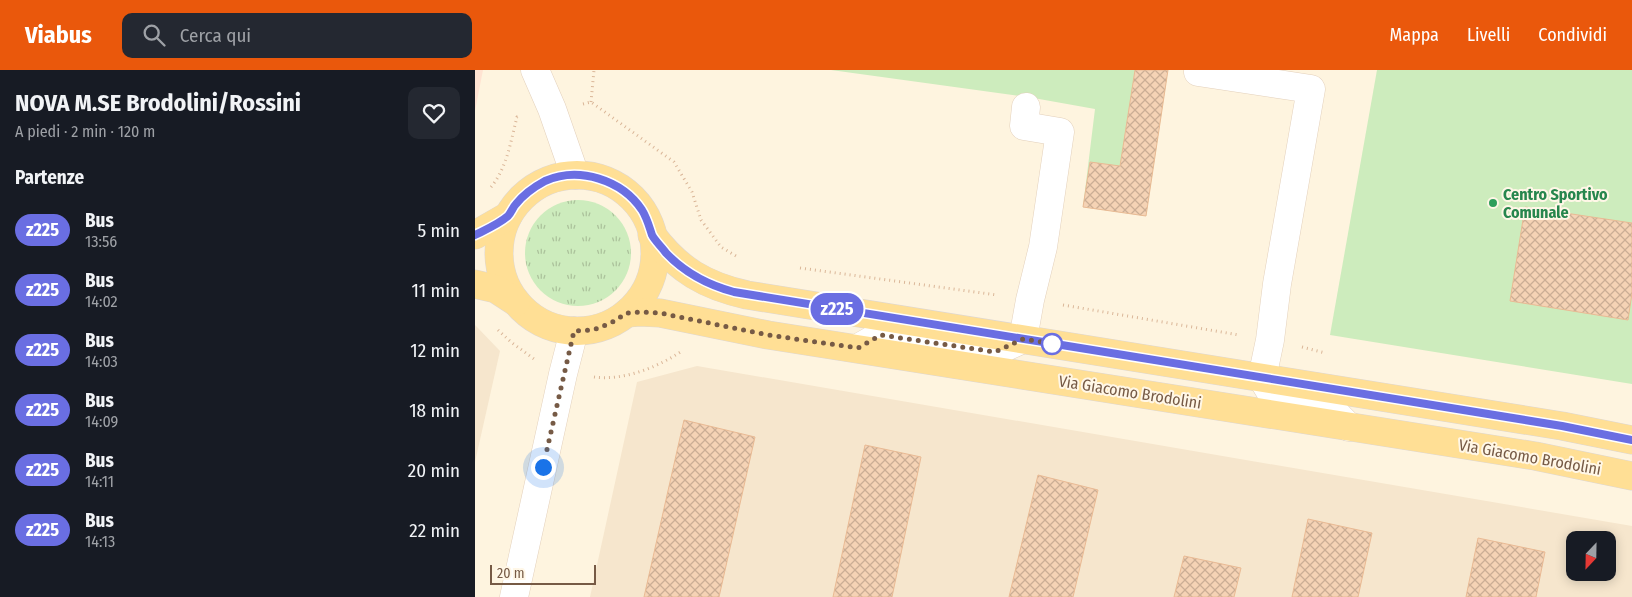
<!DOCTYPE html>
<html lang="it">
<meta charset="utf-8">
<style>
body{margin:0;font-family:"Fira Sans Condensed",sans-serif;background:#242831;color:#f1f3f6;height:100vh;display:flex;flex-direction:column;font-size:19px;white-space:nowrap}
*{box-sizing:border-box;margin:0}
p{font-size:16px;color:#9ea1a6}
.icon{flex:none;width:28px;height:28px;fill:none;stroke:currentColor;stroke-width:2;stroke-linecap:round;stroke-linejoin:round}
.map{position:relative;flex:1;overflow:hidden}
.details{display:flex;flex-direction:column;background:#171b24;width:475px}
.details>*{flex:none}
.badge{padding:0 10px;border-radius:16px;font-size:18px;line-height:32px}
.needle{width:32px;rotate:202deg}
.buttons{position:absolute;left:1091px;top:461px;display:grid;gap:10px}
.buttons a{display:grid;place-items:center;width:50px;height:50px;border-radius:10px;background:#171b24;box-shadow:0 2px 12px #0003;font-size:25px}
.scale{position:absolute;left:15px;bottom:12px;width:106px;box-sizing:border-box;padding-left:5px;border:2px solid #765a45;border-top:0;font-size:14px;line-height:18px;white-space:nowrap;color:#765a45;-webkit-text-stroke:4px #fff7e7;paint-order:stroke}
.you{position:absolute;width:25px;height:25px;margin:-12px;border:4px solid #fff;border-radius:50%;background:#1a73e8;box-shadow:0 0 0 8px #1a73e833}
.map>.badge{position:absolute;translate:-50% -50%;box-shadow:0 0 0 2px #fff}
h2{padding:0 15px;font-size:19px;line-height:45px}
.round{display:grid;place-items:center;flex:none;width:52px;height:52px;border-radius:10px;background:#242831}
.overview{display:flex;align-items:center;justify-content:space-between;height:85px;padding:0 15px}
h1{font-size:24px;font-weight:700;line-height:38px}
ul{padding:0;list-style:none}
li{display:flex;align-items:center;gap:15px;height:60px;padding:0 15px}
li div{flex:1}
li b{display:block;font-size:19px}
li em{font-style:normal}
li .badge{min-width:55px;font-weight:700;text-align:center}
header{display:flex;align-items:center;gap:30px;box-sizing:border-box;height:70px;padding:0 25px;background:#ea580c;color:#fff}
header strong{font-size:24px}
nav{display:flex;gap:28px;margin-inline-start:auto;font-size:18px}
.search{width:350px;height:45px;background:#242831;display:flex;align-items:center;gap:12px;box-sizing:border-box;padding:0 18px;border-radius:10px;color:#9ea1a6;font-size:19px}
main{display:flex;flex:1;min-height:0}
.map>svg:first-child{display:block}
.residential{fill:#f6e6cd;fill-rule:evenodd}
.commercial{fill:#ffe3d2}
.grass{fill:url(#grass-tufts)}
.garden{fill:#cdecbd}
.building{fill:url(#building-cross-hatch);stroke:#e9ba94}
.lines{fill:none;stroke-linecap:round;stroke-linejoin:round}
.minor-casing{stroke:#e3d0bb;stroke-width:29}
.major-casing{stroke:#ded7d2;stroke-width:29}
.path{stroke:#dab698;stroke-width:3;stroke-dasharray:1 4;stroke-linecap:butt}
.minor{stroke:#fff;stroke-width:28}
.major{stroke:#ffdf95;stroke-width:28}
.line-casing{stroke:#fff;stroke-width:11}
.line{stroke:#6a6ee2;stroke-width:8}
.walk{stroke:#765a45;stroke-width:5;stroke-dasharray:0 9}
.leisure-dot{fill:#2e9e5b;stroke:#fff7e7;stroke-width:2}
.stop-dot{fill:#fff;stroke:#6a6ee2;stroke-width:2.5}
.labels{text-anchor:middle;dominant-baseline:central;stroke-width:4;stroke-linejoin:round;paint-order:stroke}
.leisure-label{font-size:16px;font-weight:bold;fill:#27864d;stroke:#fff7e7;text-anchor:start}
.street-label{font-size:16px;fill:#765a45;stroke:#fff7e7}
</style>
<header>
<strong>Viabus</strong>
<div class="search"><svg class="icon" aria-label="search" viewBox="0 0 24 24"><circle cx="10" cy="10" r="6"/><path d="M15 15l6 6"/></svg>Cerca qui</div>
<nav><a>Mappa</a><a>Livelli</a><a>Condividi</a></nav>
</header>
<main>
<section class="details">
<div class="overview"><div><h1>NOVA M.SE Brodolini/Rossini</h1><p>A piedi · 2 min · 120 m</p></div><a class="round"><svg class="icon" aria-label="heart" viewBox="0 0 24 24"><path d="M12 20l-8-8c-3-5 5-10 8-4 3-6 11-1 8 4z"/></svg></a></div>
<h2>Partenze</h2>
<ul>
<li><span class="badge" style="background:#6a6ee2;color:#fff">z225</span><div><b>Bus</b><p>13:56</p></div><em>5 min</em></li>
<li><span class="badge" style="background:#6a6ee2;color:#fff">z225</span><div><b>Bus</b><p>14:02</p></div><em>11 min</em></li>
<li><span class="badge" style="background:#6a6ee2;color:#fff">z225</span><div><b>Bus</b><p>14:03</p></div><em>12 min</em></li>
<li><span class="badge" style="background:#6a6ee2;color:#fff">z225</span><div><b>Bus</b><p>14:09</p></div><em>18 min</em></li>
<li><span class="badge" style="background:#6a6ee2;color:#fff">z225</span><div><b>Bus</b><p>14:11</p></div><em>20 min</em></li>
<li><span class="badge" style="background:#6a6ee2;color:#fff">z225</span><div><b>Bus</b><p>14:13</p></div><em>22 min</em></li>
</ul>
</section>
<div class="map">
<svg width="1157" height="527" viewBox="0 0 1157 527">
<defs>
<pattern id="grass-tufts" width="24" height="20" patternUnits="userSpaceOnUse" patternTransform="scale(1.25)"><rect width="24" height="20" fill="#cdecbd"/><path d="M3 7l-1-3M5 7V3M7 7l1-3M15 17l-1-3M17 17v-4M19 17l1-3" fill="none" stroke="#abc29b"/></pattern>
<pattern id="building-cross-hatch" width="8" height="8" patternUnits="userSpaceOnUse" patternTransform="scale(1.25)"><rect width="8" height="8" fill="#f5d3b5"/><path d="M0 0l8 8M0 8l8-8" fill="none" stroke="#cbae95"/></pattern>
</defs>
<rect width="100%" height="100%" fill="#fef4df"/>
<!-- residential -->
<g class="residential">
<polygon points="0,255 25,281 0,392"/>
<path d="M 222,296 L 1157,456 L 1157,527 L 115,527 L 162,312 ZM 1100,470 L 1132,470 L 1132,502 L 1100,502 Z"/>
</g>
<!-- commercial -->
<polygon class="commercial" points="0,0 8,0 0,41"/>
<!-- grass -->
<circle class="grass" cx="103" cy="183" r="53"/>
<!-- garden -->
<g class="garden">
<polygon points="356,0 693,0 671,146 608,137 620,39 553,27"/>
<polygon points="902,0 1157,0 1157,314 855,265"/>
</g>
<!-- building -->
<g class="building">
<polygon points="660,0 693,0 671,146 608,137 615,92 645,96"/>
<polygon points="1050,137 1157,153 1157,223 1153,250 1035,231"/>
<polygon points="209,350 280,367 244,527 169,527"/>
<polygon points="390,375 446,387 417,527 358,527"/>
<polygon points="563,405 623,420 598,527 534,527"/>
<polygon points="833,449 897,463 883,527 817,527"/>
<polygon points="1003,468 1070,482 1061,527 991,527"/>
<polygon points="709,486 766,498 759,527 699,527"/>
</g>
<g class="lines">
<defs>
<g id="minor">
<polyline points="60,0 77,39 100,105"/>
<polyline points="724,0 723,2 836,19 802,214 795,270 787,308 798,326 853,336 874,357"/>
<polyline points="383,278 406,265 520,282 548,269 555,230 568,177 585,62 549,56 551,37"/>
<polyline points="39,527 88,304 99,261"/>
</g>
<g id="major">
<circle cx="102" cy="183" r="78"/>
<polyline points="0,165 33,146"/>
<path d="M 177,165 C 203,200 231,216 272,225 L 1087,356 L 1157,370"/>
<polyline points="0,214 21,219 41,232"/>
<polyline points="152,243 165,242 185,243 293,265 1060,386 1157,406"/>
</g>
</defs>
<!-- minor casing -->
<use href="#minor" class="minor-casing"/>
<!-- major casing -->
<use href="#major" class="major-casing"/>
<!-- path -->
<g class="path">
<polyline points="116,32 119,0"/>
<polyline points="108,34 116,32 199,92 217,122 226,150 246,177 261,186"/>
<path d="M 16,117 C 32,98 36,70 42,47 L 45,46"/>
<polyline points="325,198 522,225"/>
<polyline points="588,235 764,265"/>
<polyline points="23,260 36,272 59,289"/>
<polyline points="827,277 850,283"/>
<path d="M 119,307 C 149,311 183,297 207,281"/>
</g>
<!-- minor -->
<use href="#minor" class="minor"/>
<!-- major -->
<use href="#major" class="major"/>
</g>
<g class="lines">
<defs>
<path id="line" d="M 0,165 C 10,160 24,154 33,146 C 36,143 38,137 41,134 C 49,124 59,117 70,111 C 104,96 147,110 167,140 C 172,148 174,156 177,165 C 180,171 187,177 191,183 C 210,203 233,215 259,222 L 1087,356 L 1157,370"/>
</defs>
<!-- line casing -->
<use href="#line" class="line-casing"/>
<!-- line -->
<use href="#line" class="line"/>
<!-- walk -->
<polyline class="walk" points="68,397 99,261 118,260 136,253 152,243 165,242 185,243 293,265 383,278 406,265 520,282 548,269 585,275 577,274"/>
</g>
<!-- markers -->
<circle class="leisure-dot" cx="1018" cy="133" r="5"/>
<circle class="stop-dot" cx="577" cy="274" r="10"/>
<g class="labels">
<!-- leisure labels -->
<g class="leisure-label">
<text x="1028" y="124">Centro Sportivo<tspan x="1028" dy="18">Comunale</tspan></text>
</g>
<!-- street labels -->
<g class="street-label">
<text transform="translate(655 322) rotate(9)">Via Giacomo Brodolini</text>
<text transform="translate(1055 387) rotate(10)">Via Giacomo Brodolini</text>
</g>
</g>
</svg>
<div class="buttons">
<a><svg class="needle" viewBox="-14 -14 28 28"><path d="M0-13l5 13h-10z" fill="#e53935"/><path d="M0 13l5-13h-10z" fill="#9ea1a6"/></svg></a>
</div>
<div class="scale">20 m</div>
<div class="you" style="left:68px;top:397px"></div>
<b class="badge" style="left:362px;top:239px;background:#6a6ee2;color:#fff">z225</b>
</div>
</main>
